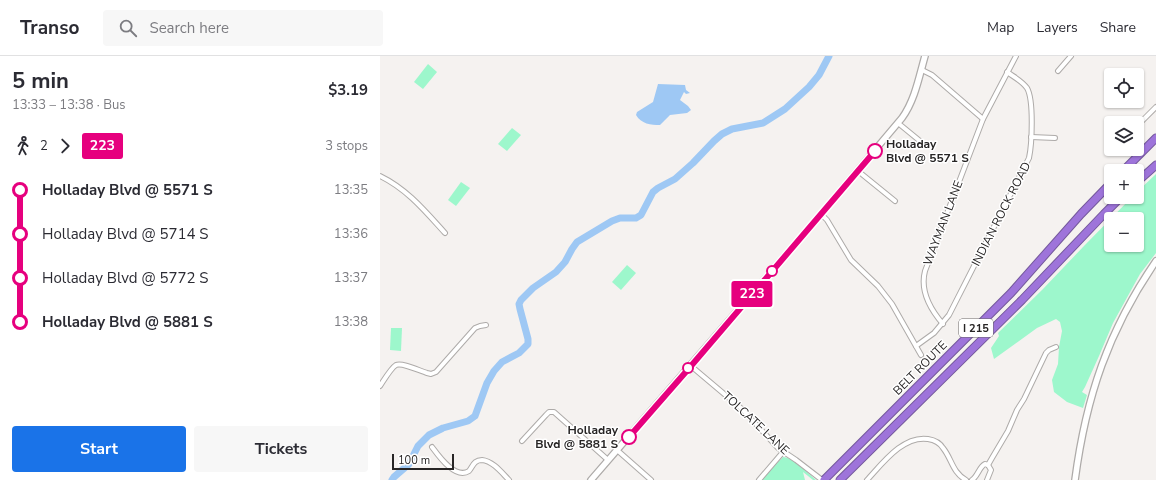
<!DOCTYPE html>
<meta charset="utf-8">
<style>
body{margin:0;font-family:"Nunito Sans",sans-serif;background:#f7f7f7;color:#2b2b33;height:100vh;display:flex;flex-direction:column;font-size:15px;white-space:nowrap}
*{box-sizing:border-box;margin:0}
p{font-size:13px;color:#7c7c81}
.icon{flex:none;width:22px;height:22px;fill:none;stroke:currentColor;stroke-width:2;stroke-linecap:round;stroke-linejoin:round}
.map{position:relative;flex:1;overflow:hidden}
.panel{display:flex;flex-direction:column;background:#fff;width:380px}
.panel>*{flex:none}
.badge{padding:0 8px;border-radius:3px;font-size:14px;line-height:26px}
.tools{position:absolute;left:724px;top:12px;display:grid;gap:8px}
.tools a{display:grid;place-items:center;width:40px;height:40px;border-radius:4px;background:#fff;box-shadow:0 1px 3px #0004;font-size:20px}
.scale{position:absolute;left:12px;bottom:10px;width:62px;box-sizing:border-box;padding-left:4px;border:2px solid #272525;border-top:0;font-size:11px;line-height:14px;white-space:nowrap;color:#272525;-webkit-text-stroke:3px #fff;paint-order:stroke}
.map>.badge{position:absolute;translate:-50% -50%;box-shadow:0 0 0 2px #fff}
.legs{display:flex;align-items:center;gap:6px;height:44px;padding:0 12px;font-size:13px}
.legs p{margin-inline-start:auto}
.headline{display:flex;align-items:center;justify-content:space-between;height:68px;padding:0 12px}
h1{font-size:22px;font-weight:700;line-height:30px}
.cta{display:flex;gap:8px;margin-top:auto;padding:8px 12px}
.cta a{flex:1;height:46px;border-radius:4px;background:#1a73e8;color:#fff;font-size:16px;font-weight:700;line-height:46px;text-align:center}
.cta a+a{background:#f7f7f7;color:#2b2b33}
ul{padding:0 12px;list-style:none}
li{display:flex;align-items:center;gap:14px;height:44px;font-size:15px}
li i{display:grid;place-items:center;width:6px;height:100%;margin:0 5px;background:currentColor}
li i::after{content:'';width:10px;height:10px;margin:-5px;border:3px solid;border-radius:50%;background:#fff}
li p{margin-inline-start:auto}
li:first-child i{background:linear-gradient(#0000 50%,currentColor 0)}
li:last-child i{background:linear-gradient(currentColor 50%,#0000 0)}
header{display:flex;align-items:center;gap:24px;box-sizing:border-box;height:56px;padding:0 20px;background:#fff;border-bottom:1px solid #e1e1e2}
header strong{font-size:19px}
nav{display:flex;gap:22px;margin-inline-start:auto;font-size:14px}
.search{width:280px;height:36px;background:#f7f7f7;display:flex;align-items:center;gap:10px;box-sizing:border-box;padding:0 14px;border-radius:4px;color:#7c7c81;font-size:15px}
main{display:flex;flex:1;min-height:0}
.map>svg:first-child{display:block}
.green{fill:#9df7cc;fill-rule:evenodd}
.water{fill:#9ec8f4}
.lines{fill:none;stroke-linecap:round;stroke-linejoin:round}
.river{stroke:#9ec8f4;stroke-width:7}
.street-casing{stroke:#aeaba9;stroke-width:6}
.secondary-casing{stroke:#aeaba9;stroke-width:8}
.highway-casing{stroke:#74589b;stroke-width:9}
.street{stroke:#fff;stroke-width:4}
.secondary{stroke:#fff;stroke-width:5.5}
.highway{stroke:#9e74da;stroke-width:7}
.line-1-casing{stroke:#fff;stroke-width:9}
.line-1{stroke:#e6007e;stroke-width:6}
.stop-1-dot{fill:#fff;stroke:#e6007e;stroke-width:2}
.labels{text-anchor:middle;dominant-baseline:central;stroke-width:3;stroke-linejoin:round;paint-order:stroke}
.shield{fill:#fff;stroke:#686666;stroke-width:1}
.shield-label{font-size:11px;font-weight:bold;fill:#272525}
.stop-label{font-size:12px;font-weight:bold;fill:#272525;stroke:#fff;text-anchor:start}
.street-label{font-size:12px;fill:#272525;stroke:#fff}
</style>
<header>
<strong>Transo</strong>
<div class="search"><svg class="icon" aria-label="search" viewBox="0 0 24 24"><circle cx="10" cy="10" r="6"/><path d="M15 15l6 6"/></svg>Search here</div>
<nav><a>Map</a><a>Layers</a><a>Share</a></nav>
</header>
<main>
<section class="panel">
<div class="headline"><div><h1>5 min</h1><p>13:33 – 13:38 · Bus</p></div><b>$3.19</b></div>
<div class="legs"><svg class="icon" aria-label="walk" viewBox="0 0 24 24"><circle cx="13" cy="4" r="2"/><path d="M13 8l-2 6 4 7M11 14l-3 7M7 12l3-4h3l4 4"/></svg>2<svg class="icon" aria-label="forward" viewBox="0 0 24 24"><path d="M9 5l7 7-7 7"/></svg><b class="badge" style="background:#e6007e;color:#fff">223</b><p>3 stops</p></div>
<ul>
<li><i style="color:#e6007e"></i><b>Holladay Blvd @ 5571 S</b><p>13:35</p></li>
<li><i style="color:#e6007e"></i><span>Holladay Blvd @ 5714 S</span><p>13:36</p></li>
<li><i style="color:#e6007e"></i><span>Holladay Blvd @ 5772 S</span><p>13:37</p></li>
<li><i style="color:#e6007e"></i><b>Holladay Blvd @ 5881 S</b><p>13:38</p></li>
</ul>
<div class="cta"><a>Start</a><a>Tickets</a></div>
</section>
<div class="map">
<svg width="776" height="424" viewBox="0 0 776 424">
<rect width="100%" height="100%" fill="#f5f2f0"/>
<!-- green -->
<g class="green">
<polygon points="48,8 57,16 43,33 34,26"/>
<polygon points="132,72 141,79 127,95 118,88"/>
<path d="M 776,118 L 776,197 L 760,218 L 733,267 L 719,300 L 705,331 L 702,336 L 707,339 L 703,352 L 687,346 L 674,336 L 672,324 L 678,308 L 679,291 L 682,275 L 680,266 L 676,263 L 657,272 L 614,303 L 611,292 L 619,280 L 618,277 L 663,233 L 703,191 L 752,141 L 757,141 L 757,136 ZM 731,163 L 757,163 L 757,189 L 731,189 Z"/>
<polygon points="81,126 90,132 76,150 68,144"/>
<polygon points="247,209 256,217 241,234 232,226"/>
<polygon points="11,272 22,272 21,295 10,294"/>
<path d="M 403,401 C 412,401 428,417 436,424 L 433,424 L 423,416 L 425,424 L 381,424 Z"/>
</g>
<!-- water -->
<path class="water" d="M 278,28 L 305,29 L 306,34 L 310,37 L 306,38 L 304,36 L 300,44 L 308,50 L 311,54 L 307,57 L 290,59 L 280,69 C 271,69 261,68 256,59 L 257,56 L 273,46 Z"/>
<g class="lines">
<!-- river -->
<polyline class="river" points="12,424 14,421 29,408 38,390 49,379 63,372 88,365 95,360 107,327 114,315 122,306 139,297 148,288 148,283 140,253 139,248 141,244 153,232 176,216 185,206 192,193 197,186 232,165 240,162 256,162 261,159 273,136 278,132 295,123 313,107 334,85 342,78 352,73 383,67 405,53 429,31 439,19 449,0"/>
<defs>
<g id="street">
<polyline points="542,14 552,19 603,63"/>
<polyline points="678,15 691,0"/>
<polyline points="518,67 540,85"/>
<polyline points="757,70 776,51"/>
<polyline points="651,81 675,82"/>
<polyline points="478,115 515,145"/>
<path d="M 0,120 C 27,133 45,155 65,177"/>
<polyline points="441,158 447,164 471,204 498,230 512,248 541,299"/>
<path d="M 563,268 C 550,253 540,234 545,215 L 603,63 L 636,0"/>
<path d="M 536,290 L 554,277 L 569,259 L 649,102 C 652,88 654,44 647,32 C 642,25 634,21 627,16"/>
<polyline points="311,310 362,353 398,392 416,404 442,424"/>
<path d="M 0,330 C 4,324 11,312 16,309 C 22,306 40,315 47,317 L 51,318 L 56,316 L 95,272 L 100,270 L 106,269"/>
<polyline points="142,385 166,359 169,356 174,356 228,404"/>
<path d="M 52,391 C 58,399 75,424 89,415 C 93,410 94,404 102,404 C 113,405 122,417 129,424"/>
<polyline points="237,394 271,424"/>
<polyline points="608,409 612,402 628,375 637,354 644,343 666,297 669,294 676,291"/>
<polyline points="379,424 403,396"/>
<path d="M 487,424 C 502,408 523,379 548,383 C 554,384 560,387 563,392 C 572,403 572,416 586,424"/>
<path d="M 592,424 C 598,420 599,411 605,408 L 608,409"/>
<polyline points="607,424 611,414 608,409"/>
</g>
<g id="secondary">
<path d="M 211,424 L 430,171 L 522,62 C 535,44 539,21 545,0"/>
<path d="M 695,424 C 706,341 728,275 776,205"/>
</g>
<g id="highway">
<polyline points="743,115 776,82"/>
<polyline points="757,126 776,109"/>
<polyline points="444,424 631,237 701,158 731,127"/>
<polyline points="460,424 642,244 724,158 741,141"/>
</g>
</defs>
<!-- street casing -->
<use href="#street" class="street-casing"/>
<!-- secondary casing -->
<use href="#secondary" class="secondary-casing"/>
<!-- highway casing -->
<use href="#highway" class="highway-casing"/>
<!-- street -->
<use href="#street" class="street"/>
<!-- secondary -->
<use href="#secondary" class="secondary"/>
<!-- highway -->
<use href="#highway" class="highway"/>
</g>
<g class="lines">
<defs>
<polyline id="line-1" points="249,381 311,310 495,95"/>
</defs>
<!-- line-1 casing -->
<use href="#line-1" class="line-1-casing"/>
<!-- line-1 -->
<use href="#line-1" class="line-1"/>
</g>
<!-- markers -->
<g class="stop-1-dot">
<circle cx="495" cy="95" r="7"/>
<circle cx="392" cy="215" r="5"/>
<circle cx="308" cy="312" r="5"/>
<circle cx="249" cy="381" r="7"/>
</g>
<g class="labels">
<!-- shield labels -->
<rect class="shield" x="579" y="263" width="34" height="18" rx="3"/>
<g class="shield-label">
<text x="596" y="272">I 215</text>
</g>
<!-- stop labels -->
<g class="stop-label">
<text x="506" y="88">Holladay<tspan x="506" dy="14">Blvd @ 5571 S</tspan></text>
<text x="238" y="374" text-anchor="end">Holladay<tspan x="238" dy="14">Blvd @ 5881 S</tspan></text>
</g>
<!-- street labels -->
<g class="street-label">
<text transform="translate(621 158) rotate(-63)">INDIAN ROCK ROAD</text>
<text transform="translate(563 167) rotate(-69)">WAYMAN LANE</text>
<text transform="translate(540 312) rotate(-45)">BELT ROUTE</text>
<text transform="translate(376 367) rotate(43)">TOLCATE LANE</text>
</g>
</g>
</svg>
<div class="tools">
<a><svg class="icon" aria-label="locate" viewBox="0 0 24 24"><circle cx="12" cy="12" r="6"/><path d="M12 2v4M12 18v4M2 12h4M18 12h4"/></svg></a>
<a><svg class="icon" aria-label="layers" viewBox="0 0 24 24"><path d="M12 4l9 5-9 5-9-5zM3 14l9 5 9-5"/></svg></a>
<a>+</a>
<a>−</a>
</div>
<div class="scale">100 m</div>
<b class="badge" style="left:372px;top:238px;background:#e6007e;color:#fff">223</b>
</div>
</main>
